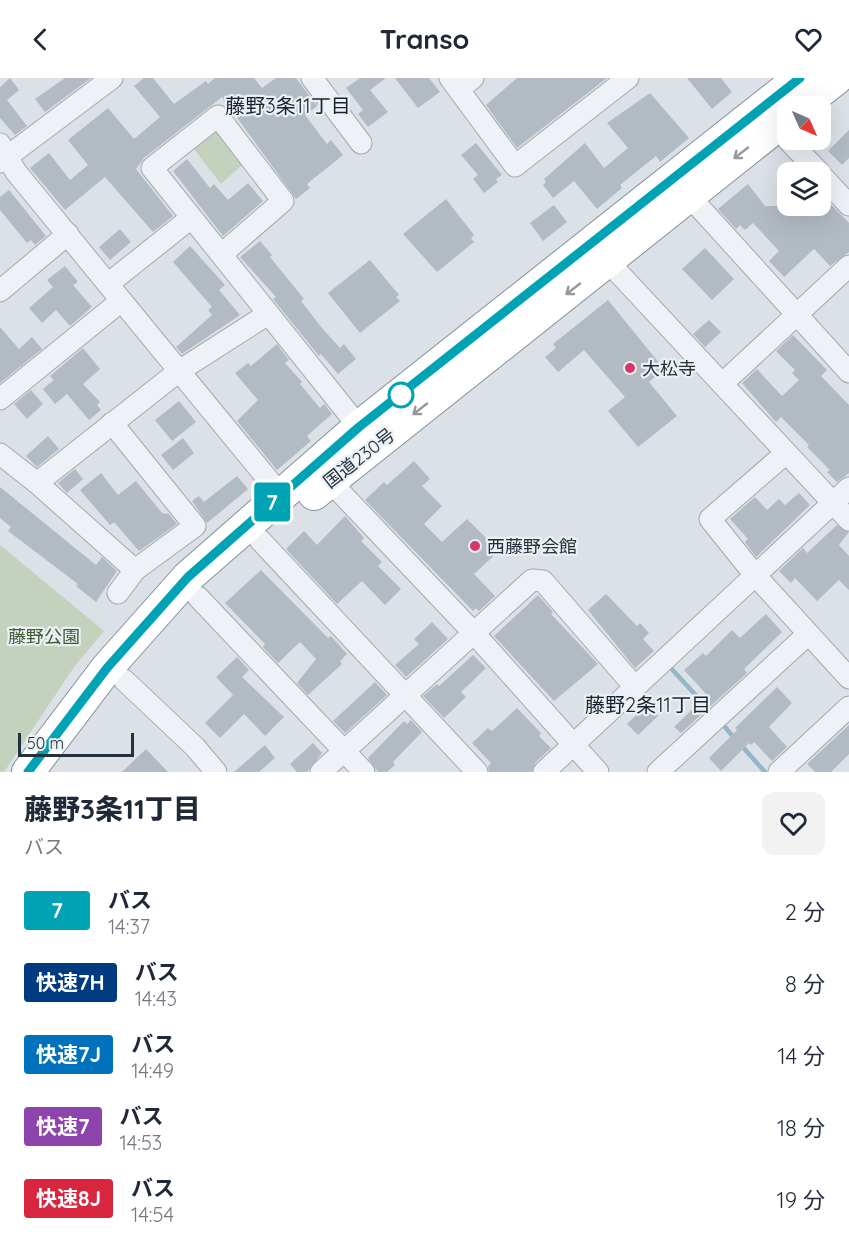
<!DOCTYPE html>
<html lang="ja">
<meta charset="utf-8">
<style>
body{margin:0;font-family:Quicksand,"Noto Sans JP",sans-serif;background:#f2f2f3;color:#1f2937;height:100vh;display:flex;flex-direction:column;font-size:22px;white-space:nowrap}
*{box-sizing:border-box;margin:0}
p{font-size:20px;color:#747a83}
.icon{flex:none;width:33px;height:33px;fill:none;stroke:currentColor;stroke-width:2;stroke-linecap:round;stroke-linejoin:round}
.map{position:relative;height:694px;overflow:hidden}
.details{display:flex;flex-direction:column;background:#fff;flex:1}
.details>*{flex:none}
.badge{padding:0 12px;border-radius:4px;font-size:21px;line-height:39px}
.needle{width:39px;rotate:135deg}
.buttons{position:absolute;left:777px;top:18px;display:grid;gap:12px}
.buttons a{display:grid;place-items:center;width:54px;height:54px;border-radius:12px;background:#fff;box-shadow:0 6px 24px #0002;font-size:30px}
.scale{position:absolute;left:18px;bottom:15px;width:116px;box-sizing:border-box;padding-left:6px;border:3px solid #24313d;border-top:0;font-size:16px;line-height:21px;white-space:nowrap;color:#24313d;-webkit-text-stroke:4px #eaf0f4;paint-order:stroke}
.map>.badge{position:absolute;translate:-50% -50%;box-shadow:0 0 0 3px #fff}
.round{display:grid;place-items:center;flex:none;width:63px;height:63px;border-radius:12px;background:#f2f2f3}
.headline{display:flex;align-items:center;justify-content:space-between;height:102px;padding:0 24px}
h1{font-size:28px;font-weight:800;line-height:45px}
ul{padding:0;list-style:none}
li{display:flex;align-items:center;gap:18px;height:72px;padding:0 24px}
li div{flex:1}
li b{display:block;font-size:22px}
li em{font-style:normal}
li .badge{min-width:66px;font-weight:700;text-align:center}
header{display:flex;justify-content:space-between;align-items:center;height:78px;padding:0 24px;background:#fff;font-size:27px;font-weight:800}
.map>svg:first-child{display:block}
.green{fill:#c4d1bc}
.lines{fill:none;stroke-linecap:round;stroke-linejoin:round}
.stream{stroke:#93b6c9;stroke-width:4.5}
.building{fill:#b2bbc4}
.minor-casing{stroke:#a0a9b1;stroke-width:23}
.highway-casing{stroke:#82919e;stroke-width:34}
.minor{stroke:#eef1f5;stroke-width:21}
.highway{stroke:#fff;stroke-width:32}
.oneway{stroke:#92989e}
.line-casing{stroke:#fff;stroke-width:14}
.line{stroke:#00a3b4;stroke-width:9}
.poi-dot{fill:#d53766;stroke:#eaf0f4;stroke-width:2}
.stop-dot{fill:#fff;stroke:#00a3b4;stroke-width:3}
.labels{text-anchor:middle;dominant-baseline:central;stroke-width:4.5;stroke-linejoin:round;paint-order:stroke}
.poi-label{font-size:18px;fill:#24313d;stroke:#eaf0f4;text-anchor:start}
.street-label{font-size:18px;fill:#24313d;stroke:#eaf0f4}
.park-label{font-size:18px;fill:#3f5a31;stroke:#eaf0f4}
.neighbourhood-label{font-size:20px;fill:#17222e;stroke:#eaf0f4}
</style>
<header><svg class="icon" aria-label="back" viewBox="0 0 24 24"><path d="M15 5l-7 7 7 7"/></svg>Transo<svg class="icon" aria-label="heart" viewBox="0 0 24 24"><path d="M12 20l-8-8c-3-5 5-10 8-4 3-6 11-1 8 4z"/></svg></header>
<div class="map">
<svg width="849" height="694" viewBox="0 0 849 694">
<rect width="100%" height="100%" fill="#dbe1e7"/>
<!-- green -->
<g class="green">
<polygon points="217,51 243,86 221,106 194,71"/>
<polygon points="0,467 104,553 74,589 4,694 0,694"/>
</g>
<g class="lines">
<!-- stream -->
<g class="stream">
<polyline points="669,588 713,636"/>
<polyline points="725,649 735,661"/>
<polyline points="741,667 765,694"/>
</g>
</g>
<!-- building -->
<g class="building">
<polygon points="10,0 19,12 7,22 27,48 15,57 0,40 0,9"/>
<polygon points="65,0 91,0 45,34 35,21"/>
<polygon points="144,0 153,0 174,26 206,3 208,6 215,0 254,0 262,10 276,0 296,0 317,28 305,37 327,66 331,62 343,77 307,106 310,110 296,121 222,19 144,80 136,91 173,138 153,154 105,99 65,132 30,90 49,75 70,102 88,87 68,62 108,30 134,61 160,39 134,8"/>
<polygon points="360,0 386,0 370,12 388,34 368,49 358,36 363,32 346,10"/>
<polygon points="395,0 429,0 440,14 418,30"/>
<polygon points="517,0 607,0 517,70 486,27"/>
<polygon points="687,0 721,0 732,14 712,31"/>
<polygon points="650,15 689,60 660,84 656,78 620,107 622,110 597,131 574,103 553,120 543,107 546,104 544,101 585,65 604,90 628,70 607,45"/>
<polygon points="849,52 849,80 842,87 828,73"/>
<polygon points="476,65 502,97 496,101 498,104 484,115 473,101 478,97 461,77"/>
<polygon points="187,81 210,110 214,106 228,122 248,105 263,123 223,158 173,93"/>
<polygon points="748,106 765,128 820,128 820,115 849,145 849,174 830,188 814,171 784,199 769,183 779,173 753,145 745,152 740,147 736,151 718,131"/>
<polygon points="9,112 46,158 35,167 31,162 27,165 0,132 0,119"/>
<polygon points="446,121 474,157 471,160 474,164 437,194 403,156"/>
<polygon points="554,127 567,144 543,163 530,145"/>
<polygon points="120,151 131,164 110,182 99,169"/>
<polygon points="260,163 272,177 270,179 304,221 301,223 322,250 340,270 344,266 356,281 338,296 321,276 319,278 273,221 276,219 240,179"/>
<polygon points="190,168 225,207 219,212 240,237 182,276 176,269 212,237 208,232 212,229 173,184"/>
<polygon points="705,170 734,201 712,222 682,191"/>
<polygon points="370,182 399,217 396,219 400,223 360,255 328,215"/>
<polygon points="65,188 78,204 73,207 92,229 70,248 56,232 42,245 29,230 53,209 47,202"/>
<polygon points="608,222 664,291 649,304 677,338 638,369 608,333 625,319 584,272 558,294 545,279 556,270 553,266"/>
<polygon points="709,242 721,254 705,269 693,256"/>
<polygon points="0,249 19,271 32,259 42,271 0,305"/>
<polygon points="793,257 827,292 821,298 849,327 849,395 837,404 827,394 830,392 807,369 809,367 781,339 776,344 742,305 757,291 782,318 799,302 792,295 795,292 776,273"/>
<polygon points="277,266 289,282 285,285 302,304 300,306 320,330 324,326 332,336 307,358 311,363 277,392 237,343 258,322 235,295 248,285 251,288"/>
<polygon points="83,270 100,291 83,306 100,324 97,327 101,332 89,342 67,316 55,326 43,311 54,302 50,298"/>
<polygon points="31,312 43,326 27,341 14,326"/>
<polygon points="179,323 196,344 172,363 155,342"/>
<polygon points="48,358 59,371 37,389 26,378"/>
<polygon points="183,360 194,375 173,392 161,377"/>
<polygon points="414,383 430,401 422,408 442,428 424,446 442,464 467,441 499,473 474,496 495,518 479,533 476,530 473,533 365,422 384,404 387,407"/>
<polygon points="75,391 83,401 67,415 58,405"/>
<polygon points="101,395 118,417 136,403 162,435 169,436 177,446 139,473 114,444 110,447 80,412"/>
<polygon points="237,398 248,411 207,445 192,423 199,418 204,424"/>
<polygon points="0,409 96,487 102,479 117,493 96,524 76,508 78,506 8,453 11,449 0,440"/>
<polygon points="799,415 810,427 756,479 745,464 748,461 730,441 755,419 767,432 779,421 785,427"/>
<polygon points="345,438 364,460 361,463 382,484 378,488 401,511 385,527 362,503 337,526 286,471 304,453 317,467"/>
<polygon points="837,447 849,454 839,467 849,478 849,512 839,502 817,523 795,500 791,505 779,493 803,470 807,475"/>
<polygon points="261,492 328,560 331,558 347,576 340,583 342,586 308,617 297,605 316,581 300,564 278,585 263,569 265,566 225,525"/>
<polygon points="606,516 637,548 640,545 649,555 643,561 654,573 635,590 588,532"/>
<polygon points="538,517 553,534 551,536 598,586 554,623 494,558"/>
<polygon points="766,536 782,554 744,591 747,595 681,655 674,649 707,617 684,592 703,575 706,578 732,552 740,560"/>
<polygon points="432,544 448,561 406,599 395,587 419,566 414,561"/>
<polygon points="473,577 486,590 461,614 466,619 444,640 423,618 437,606 439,608"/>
<polygon points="237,579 249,592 242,599 284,639 265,658 244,636 220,660 205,645 233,617 216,599"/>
<polygon points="375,604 387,617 345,655 333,643"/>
<polygon points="777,609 792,625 769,649 787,669 772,683 754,664 751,667 749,665 721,693 709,680 737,652 735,650"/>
<polygon points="647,627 658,638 638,657 627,646"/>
<polygon points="517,630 541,655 539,658 551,670 535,685 532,694 489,694 488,688 491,685 472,665 488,650 492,653"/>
<polygon points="411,642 422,654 393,684 395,687 387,694 378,694 368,680 404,643 407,646"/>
<polygon points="849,647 849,676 831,694 815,694 807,686"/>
<polygon points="313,665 322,675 307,694 297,694 290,686"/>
<polygon points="265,667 275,680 259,694 234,694"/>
<polygon points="146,671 168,694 122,694"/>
</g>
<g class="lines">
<defs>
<g id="minor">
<polyline points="312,0 361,65"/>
<polyline points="450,0 515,88 628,0"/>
<polyline points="459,11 473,0"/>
<polyline points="788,62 819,94"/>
<polyline points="0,66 16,94 280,416"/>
<polyline points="0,84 112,0"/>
<polyline points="820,96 849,127"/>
<polyline points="680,108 849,294"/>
<polyline points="600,175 849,442"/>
<polyline points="222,176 283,123 218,38 152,90 359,349"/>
<polyline points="108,206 191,140"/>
<polyline points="0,213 68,156"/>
<polyline points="722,306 849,188"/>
<polyline points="0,321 121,223"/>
<polyline points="112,345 195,448 135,492 118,515"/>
<polyline points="786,375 710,441 754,496 849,600"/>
<polyline points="0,376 37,405 135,492"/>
<polyline points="322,395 473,554 598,694"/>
<polyline points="37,405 179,293 268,236"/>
<polyline points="260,462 477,694"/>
<polyline points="198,519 364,694"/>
<polyline points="124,602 195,669 216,694"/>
<polyline points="321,694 532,502 543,503 635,609"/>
<polyline points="544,694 849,410"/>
<polyline points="658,694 807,557"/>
<polyline points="779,694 849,629"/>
</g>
<g id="highway">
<polyline points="801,28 837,0"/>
<polyline points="314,416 788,39"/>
<polyline points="28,694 107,590 188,499 359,349 800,0"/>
</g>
</defs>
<!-- minor casing -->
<use href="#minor" class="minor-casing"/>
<!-- highway casing -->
<use href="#highway" class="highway-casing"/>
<!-- minor -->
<use href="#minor" class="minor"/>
<!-- highway -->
<use href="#highway" class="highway"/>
</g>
<!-- one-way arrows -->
<defs><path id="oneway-shaft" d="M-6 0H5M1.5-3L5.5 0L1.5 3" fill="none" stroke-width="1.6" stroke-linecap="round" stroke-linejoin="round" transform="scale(1.5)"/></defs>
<g class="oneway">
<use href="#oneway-shaft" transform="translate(741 75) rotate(142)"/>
<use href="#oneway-shaft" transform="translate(573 211) rotate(142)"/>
<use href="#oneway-shaft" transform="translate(420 331) rotate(142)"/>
</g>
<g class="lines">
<defs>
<polyline id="line" points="28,694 107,590 188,499 359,349 800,0"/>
</defs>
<!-- line casing -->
<use href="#line" class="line-casing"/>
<!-- line -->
<use href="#line" class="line"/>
</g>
<!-- markers -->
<g class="poi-dot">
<circle cx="630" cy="290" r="6"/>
<circle cx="475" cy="468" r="6"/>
</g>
<circle class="stop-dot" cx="401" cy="317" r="12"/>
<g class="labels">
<!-- poi labels -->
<g class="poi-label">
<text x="642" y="290">大松寺</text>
<text x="487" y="468">西藤野会館</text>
</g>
<!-- street labels -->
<g class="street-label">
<text transform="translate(359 380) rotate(-38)">国道230号</text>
</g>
<!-- park labels -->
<g class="park-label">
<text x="44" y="558">藤野公園</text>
</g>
<!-- neighbourhood labels -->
<g class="neighbourhood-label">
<text x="288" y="27">藤野3条11丁目</text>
<text x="648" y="626">藤野2条11丁目</text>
</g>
</g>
</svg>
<div class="buttons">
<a><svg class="needle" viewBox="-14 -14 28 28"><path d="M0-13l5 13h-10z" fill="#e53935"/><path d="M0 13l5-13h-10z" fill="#747a83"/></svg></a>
<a><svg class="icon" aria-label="layers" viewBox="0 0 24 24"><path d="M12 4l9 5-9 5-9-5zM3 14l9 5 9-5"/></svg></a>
</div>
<div class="scale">50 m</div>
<b class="badge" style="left:272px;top:424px;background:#00a3b4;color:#fff">7</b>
</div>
<section class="details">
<div class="headline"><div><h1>藤野3条11丁目</h1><p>バス</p></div><a class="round"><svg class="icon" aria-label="heart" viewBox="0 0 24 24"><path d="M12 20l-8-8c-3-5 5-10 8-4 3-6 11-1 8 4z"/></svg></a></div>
<ul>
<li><span class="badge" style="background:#00a3b4;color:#fff">7</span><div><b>バス</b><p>14:37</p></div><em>2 分</em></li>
<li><span class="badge" style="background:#003b80;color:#fff">快速7H</span><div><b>バス</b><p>14:43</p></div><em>8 分</em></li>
<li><span class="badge" style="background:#0072bc;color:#fff">快速7J</span><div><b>バス</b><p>14:49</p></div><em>14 分</em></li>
<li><span class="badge" style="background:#8e44ad;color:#fff">快速7</span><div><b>バス</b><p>14:53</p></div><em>18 分</em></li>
<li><span class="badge" style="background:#d7263d;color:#fff">快速8J</span><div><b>バス</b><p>14:54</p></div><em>19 分</em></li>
</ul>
</section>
